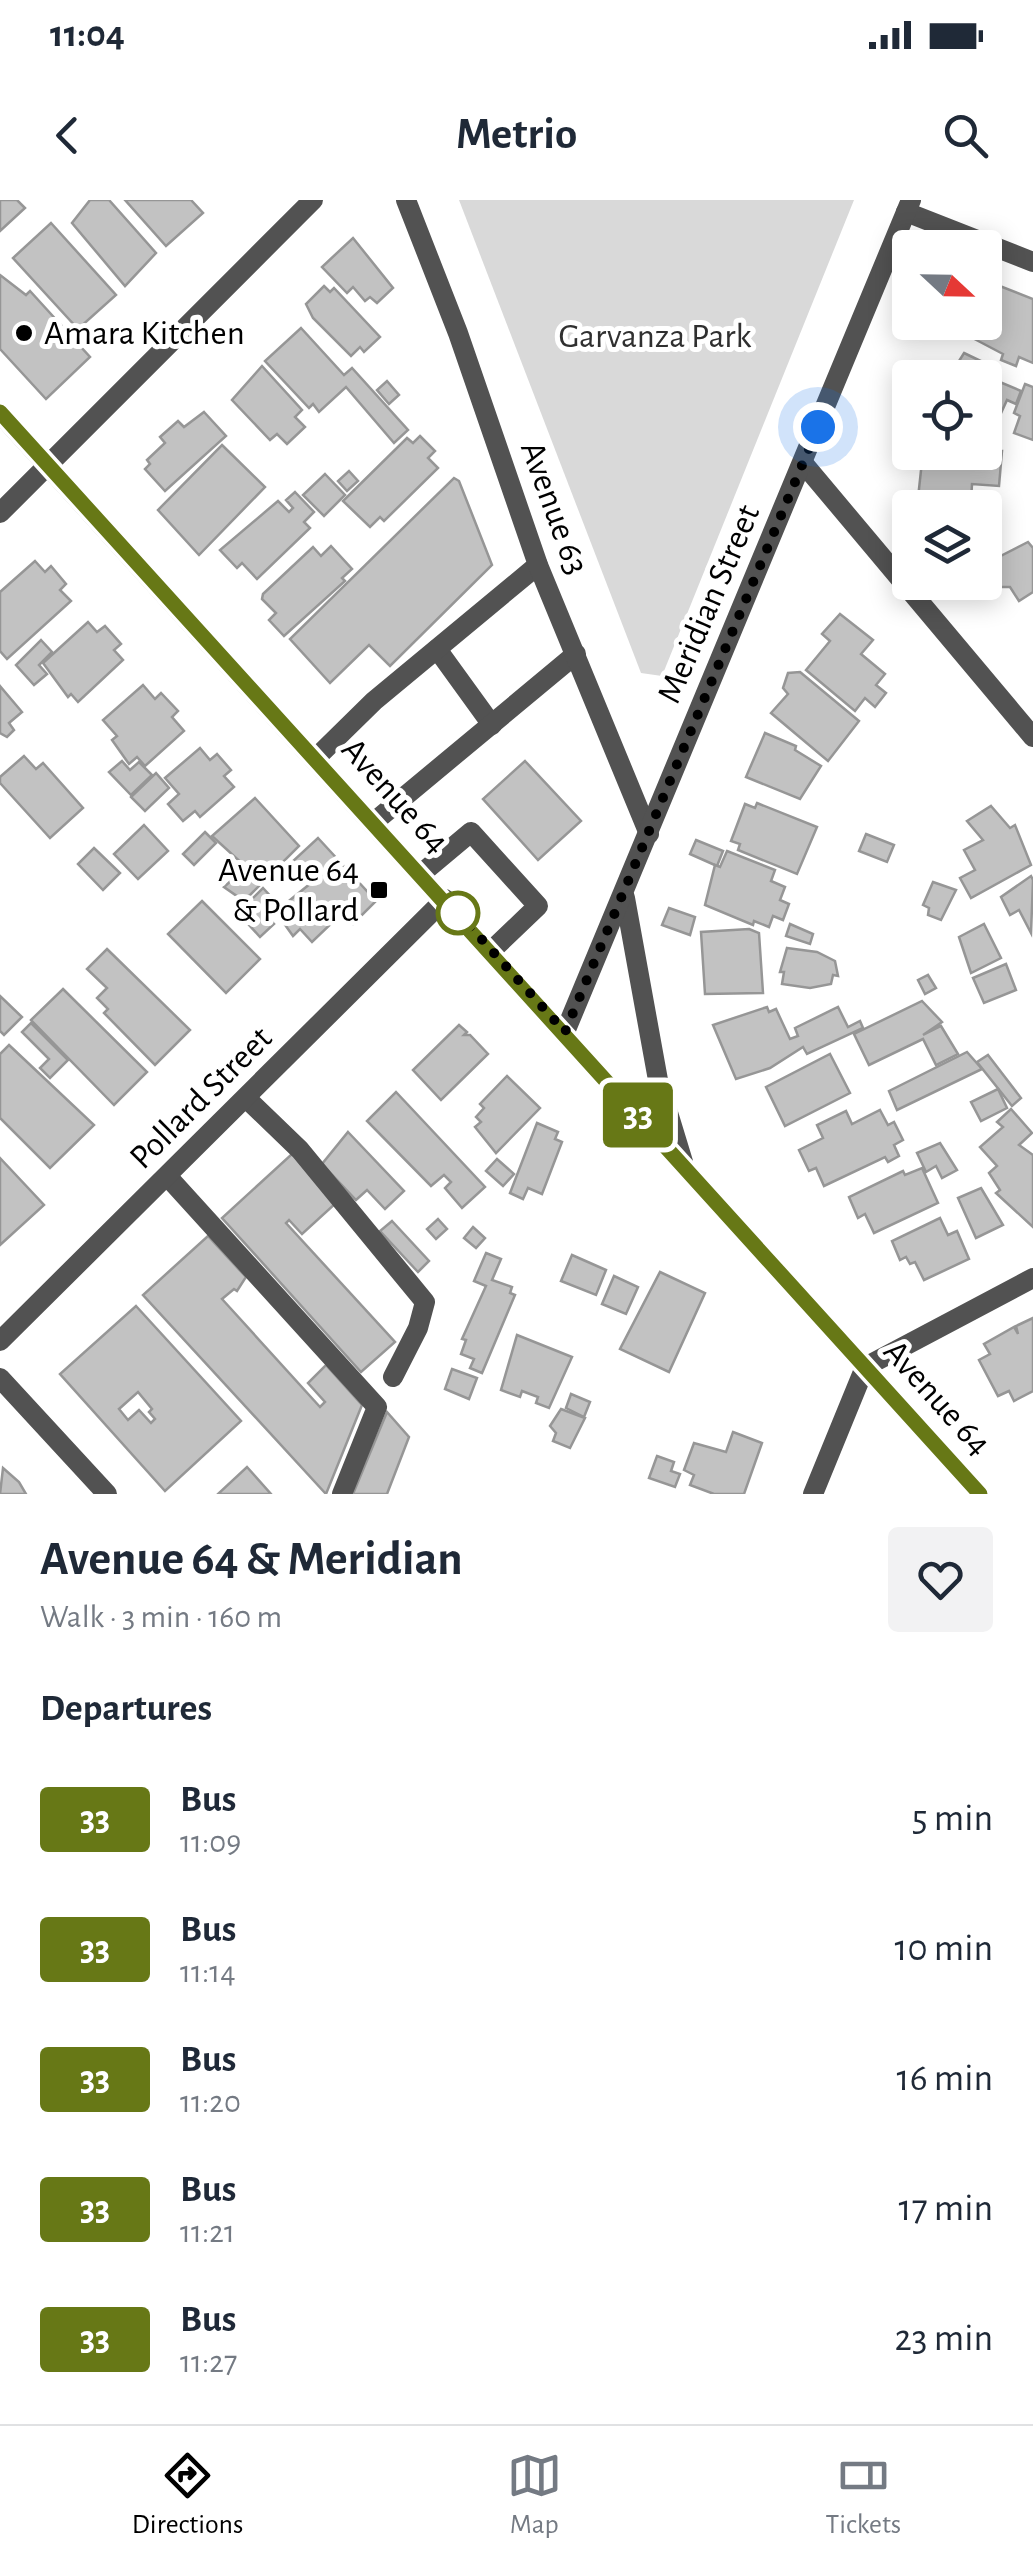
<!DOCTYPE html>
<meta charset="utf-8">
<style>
body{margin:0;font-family:"Alegreya Sans",sans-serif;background:#f2f2f3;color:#1f2937;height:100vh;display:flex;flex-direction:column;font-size:38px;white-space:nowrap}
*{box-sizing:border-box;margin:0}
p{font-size:32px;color:#747a83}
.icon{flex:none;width:55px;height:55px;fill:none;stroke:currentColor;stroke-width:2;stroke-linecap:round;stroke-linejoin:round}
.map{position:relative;height:1294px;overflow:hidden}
.panel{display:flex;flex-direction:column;background:#fff;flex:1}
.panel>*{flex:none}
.badge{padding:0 20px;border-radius:8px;font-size:35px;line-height:65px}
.needle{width:65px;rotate:112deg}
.fabs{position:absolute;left:892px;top:30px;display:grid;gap:20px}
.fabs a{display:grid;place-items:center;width:110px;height:110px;border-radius:10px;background:#fff;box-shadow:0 5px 25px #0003;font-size:50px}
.you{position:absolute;width:50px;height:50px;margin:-25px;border:8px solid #fff;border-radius:50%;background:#1a73e8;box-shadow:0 0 0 15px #1a73e833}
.map>.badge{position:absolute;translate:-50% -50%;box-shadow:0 0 0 5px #fff}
h2{padding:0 40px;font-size:38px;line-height:90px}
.round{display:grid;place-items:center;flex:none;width:105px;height:105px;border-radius:10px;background:#f2f2f3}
.head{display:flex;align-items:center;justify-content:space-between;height:170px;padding:0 40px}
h1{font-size:48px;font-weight:600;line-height:75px}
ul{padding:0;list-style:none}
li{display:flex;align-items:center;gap:30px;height:130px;padding:0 40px}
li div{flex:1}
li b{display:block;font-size:38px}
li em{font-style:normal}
li .badge{min-width:110px;font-weight:700;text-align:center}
.status{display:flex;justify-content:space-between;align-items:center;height:70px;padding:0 50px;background:#fff;direction:ltr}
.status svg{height:28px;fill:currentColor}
header{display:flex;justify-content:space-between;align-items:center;height:130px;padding:0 40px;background:#fff;font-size:45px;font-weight:600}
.dock{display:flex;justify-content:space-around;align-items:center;height:140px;border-top:2px solid #e0e1e3;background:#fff;font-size:28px;color:#747a83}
.dock a{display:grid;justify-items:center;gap:5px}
.dock .active{color:#000}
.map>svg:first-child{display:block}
.green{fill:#d9d9d9}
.building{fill:#c2c2c2;stroke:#969696;stroke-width:2.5;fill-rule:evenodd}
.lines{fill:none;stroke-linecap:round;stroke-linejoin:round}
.service{stroke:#525252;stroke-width:20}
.minor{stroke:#525252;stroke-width:20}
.tertiary{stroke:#525252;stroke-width:20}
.line-casing{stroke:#fff;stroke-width:22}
.line{stroke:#677816;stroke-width:15}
.walk{stroke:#000;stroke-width:10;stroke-dasharray:0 18}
.poi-dot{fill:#000;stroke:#fff;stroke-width:4}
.stop-dot{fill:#fff;stroke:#677816;stroke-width:5}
.labels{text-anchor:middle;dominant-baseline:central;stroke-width:10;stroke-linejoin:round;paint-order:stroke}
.poi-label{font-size:35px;fill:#000;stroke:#fff;text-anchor:start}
.park-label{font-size:35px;fill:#303030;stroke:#fff}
.street-label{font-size:35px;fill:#000;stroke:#fff}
</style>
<div class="status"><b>11:04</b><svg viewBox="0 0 49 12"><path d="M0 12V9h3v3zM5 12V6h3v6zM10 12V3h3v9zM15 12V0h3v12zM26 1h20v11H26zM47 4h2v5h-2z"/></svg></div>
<header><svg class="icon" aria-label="back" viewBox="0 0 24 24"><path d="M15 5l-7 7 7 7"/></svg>Metrio<svg class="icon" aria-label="search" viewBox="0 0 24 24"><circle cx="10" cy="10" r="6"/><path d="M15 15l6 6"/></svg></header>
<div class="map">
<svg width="1033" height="1294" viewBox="0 0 1033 1294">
<rect width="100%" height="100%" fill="#fff"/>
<!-- green -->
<polygon class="green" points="459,0 854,0 662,476 641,473"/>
<!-- building -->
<g class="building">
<polygon points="0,0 17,0 25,8 0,31"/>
<polygon points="90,0 109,0 156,53 125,86 72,23"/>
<polygon points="125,0 191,0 203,13 166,46"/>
<polygon points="51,23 116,95 78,129 13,58"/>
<polygon points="353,38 393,88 377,103 370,97 365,101 353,87 347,93 322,67"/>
<polygon points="0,75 26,95 30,91 90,157 46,199 0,149"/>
<polygon points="987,81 1033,99 1033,163 1019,157 1016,166 1001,160 1003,154 965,134 970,122 985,122"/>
<polygon points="324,86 330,92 334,88 380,137 364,152 360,147 351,156 313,118 306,104"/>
<polygon points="301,128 344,175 352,168 408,230 394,243 346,187 319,212 313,204 309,208 265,161"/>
<polygon points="964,153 989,165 985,176 989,171 997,175 995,180 1021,191 1016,204 1007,200 987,244 985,178 941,178 949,177"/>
<polygon points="262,166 302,210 295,217 305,227 287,244 277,234 270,240 232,200"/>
<polygon points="387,181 399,195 389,204 377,190"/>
<polygon points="1025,184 1033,187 1033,240 1014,233 1020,216 1014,213"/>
<polygon points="204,212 226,236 165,291 145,269 150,264 147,260 165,243 160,237 178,221 184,227"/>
<polygon points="420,236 435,251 428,258 438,268 384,321 380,317 370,327 343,301 407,238 413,243"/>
<polygon points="222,245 265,287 199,355 158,310"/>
<polygon points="1002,251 999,286 972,284 971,302 918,298 923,252"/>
<polygon points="349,271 358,281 347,291 338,281"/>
<polygon points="325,274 345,295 324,316 303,295"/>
<polygon points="454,278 459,281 492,365 390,466 369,445 330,483 290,439"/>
<polygon points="295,292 314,312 304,322 310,328 257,379 242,363 237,368 220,350 278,301 289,312 293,308 286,300"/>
<polygon points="987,329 999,343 985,354 985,331"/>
<polygon points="1028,342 1033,348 1033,392 1019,401 1010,387 1000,387 987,363"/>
<polygon points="331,346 352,369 342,378 345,381 284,436 269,420 276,413 262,399 263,394 313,347 321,356"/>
<polygon points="35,361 45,372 51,366 66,384 60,390 71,401 7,459 0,451 0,392"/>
<polygon points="840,414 873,440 861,454 885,474 876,485 886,493 875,507 865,498 855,511 806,470 830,441 822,434"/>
<polygon points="88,422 97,432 105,426 121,444 114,450 123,460 78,502 71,494 68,497 43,463"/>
<polygon points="41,440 52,452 39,465 47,474 34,485 16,465"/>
<polygon points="800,472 859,521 828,561 771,513 788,494 783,488 788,473"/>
<polygon points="143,485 155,499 161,493 178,511 172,517 184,531 145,566 137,557 129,564 112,540 117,536 103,520"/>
<polygon points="0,486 22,512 9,523 14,530 7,537 0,533"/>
<polygon points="765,533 796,546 795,550 821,566 800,599 746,577"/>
<polygon points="200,548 210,560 217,554 231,570 224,576 234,587 200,617 195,611 183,621 168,604 179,594 165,578"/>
<polygon points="24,556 36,569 43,563 83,608 50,638 0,583 0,577"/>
<polygon points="122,561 130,570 139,562 152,575 131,595 109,572"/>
<polygon points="525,561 581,621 538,660 483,599"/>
<polygon points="156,573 169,588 145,611 131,597"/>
<polygon points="255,598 299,646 244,701 224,687 246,667 212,636"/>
<polygon points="757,603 817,627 797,674 738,650 740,644 731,641 745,604 755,608"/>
<polygon points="991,606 1010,628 1015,625 1031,665 971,698 960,678 975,670 964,650 983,640 967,621"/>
<polygon points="144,625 168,651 138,679 114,654"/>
<polygon points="205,632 216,643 194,665 183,654"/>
<polygon points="866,634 894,645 887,662 859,651"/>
<polygon points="318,638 376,701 353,724 339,716 312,742 300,729 293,736 278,715 279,709 311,683 292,662"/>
<polygon points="696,640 723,651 717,666 690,654"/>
<polygon points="94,648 120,673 103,690 78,664"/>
<polygon points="727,651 775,670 771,681 785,687 780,700 789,704 783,720 773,716 769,727 754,721 753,725 705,705 715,665 720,667"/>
<polygon points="1031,676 1033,680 1031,733 1019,710 1010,715 1001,697"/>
<polygon points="933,682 956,690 941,720 928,715 929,708 923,705"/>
<polygon points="263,688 275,701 263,712 274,724 260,737 238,713"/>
<polygon points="202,701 260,759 226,793 168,734"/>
<polygon points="669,708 695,717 690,735 662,725"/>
<polygon points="790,724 813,734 810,744 786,736"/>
<polygon points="984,724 1001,758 971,773 959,737"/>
<polygon points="749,729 759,733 763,793 705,794 701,732"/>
<polygon points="787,748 817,752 835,761 838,776 833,775 831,784 810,788 782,784 784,772 780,772"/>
<polygon points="107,749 190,830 155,865 104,813 108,809 97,798 107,788 87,769"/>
<polygon points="1006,764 1016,790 984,803 973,778"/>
<polygon points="928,775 936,788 925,794 918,780"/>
<polygon points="63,789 147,872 114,905 31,820"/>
<polygon points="0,796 22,817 4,835 0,831"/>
<polygon points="922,801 942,822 923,835 941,826 958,854 936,865 923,839 869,865 854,834"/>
<polygon points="767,807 769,812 776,809 790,839 798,836 795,828 838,807 848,827 860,821 863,828 807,854 803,847 770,868 736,879 713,825"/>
<polygon points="31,823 68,860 50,878 40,868 49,859 22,832"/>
<polygon points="459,825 467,832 464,835 470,835 488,854 441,900 413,870"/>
<polygon points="9,845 94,925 50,968 0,918 0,854"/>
<polygon points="967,852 982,869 897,910 889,891"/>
<polygon points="830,854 850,893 785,926 766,887"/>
<polygon points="988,855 1021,898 1012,906 977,862"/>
<polygon points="507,876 540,908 496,953 475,927 481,922 476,917 484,908 480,904"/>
<polygon points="998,889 1007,908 981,921 971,902"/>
<polygon points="396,892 485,987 462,1008 445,988 451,982 444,975 431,986 367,921"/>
<polygon points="1011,909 1032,933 1019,945 1033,955 1033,1027 996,993 1000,990 989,973 997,966 980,947 1003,927 997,922"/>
<polygon points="880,910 888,925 894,922 903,940 894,945 899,956 888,962 885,957 824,986 816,968 809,971 799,950 823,938 817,925 846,911 852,924"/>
<polygon points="537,923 558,932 555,939 562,942 542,994 528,988 523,999 510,993"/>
<polygon points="348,932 404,991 385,1009 367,990 356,1000 322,964"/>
<polygon points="940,943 957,970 942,978 936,966 926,972 917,953"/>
<polygon points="292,954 336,1003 302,1034 289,1020 286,1023 395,1142 361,1172 222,1018"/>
<polygon points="0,958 44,1005 0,1045"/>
<polygon points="497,959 514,974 503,986 486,971"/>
<polygon points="922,968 938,1003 874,1033 865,1014 858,1018 849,997 903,971 905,975"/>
<polygon points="981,988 1003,1025 976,1038 958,998"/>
<polygon points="940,1018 948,1035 957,1031 969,1059 924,1080 915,1062 910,1064 906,1057 900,1060 892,1041"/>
<polygon points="438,1019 447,1029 436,1039 427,1029"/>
<polygon points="392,1021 429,1061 418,1072 380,1031"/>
<polygon points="473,1027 485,1038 476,1048 464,1038"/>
<polygon points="208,1036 246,1077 237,1091 234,1089 222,1099 320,1207 325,1202 308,1183 326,1165 362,1205 326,1294 143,1095"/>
<polygon points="486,1053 501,1059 492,1080 512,1087 510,1093 515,1095 482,1173 470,1168 474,1159 461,1154 466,1140 462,1139 486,1086 474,1081"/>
<polygon points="572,1055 606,1070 596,1095 561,1081"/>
<polygon points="660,1072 705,1093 669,1172 620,1149"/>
<polygon points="614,1076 638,1087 626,1114 602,1104"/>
<path d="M 136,1106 L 241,1221 L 165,1291 L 60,1174 ZM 138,1192 L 152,1209 L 149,1212 L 155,1219 L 151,1223 L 139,1210 L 128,1220 L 119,1209 Z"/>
<polygon points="1033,1118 1033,1191 1014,1201 1009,1191 998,1196 979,1160 990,1154 984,1144 1014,1127 1018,1134 1016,1126"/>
<polygon points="517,1135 572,1157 549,1208 536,1203 538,1197 522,1191 520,1197 501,1190"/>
<polygon points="452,1169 477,1178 469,1199 445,1189"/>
<polygon points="571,1194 590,1202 584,1217 566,1208"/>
<polygon points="561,1209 585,1218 570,1248 553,1241 556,1233 550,1226"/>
<polygon points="387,1212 409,1237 387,1294 353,1294"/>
<polygon points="733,1232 762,1243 744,1294 714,1294 690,1285 694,1275 684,1270 694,1243 726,1252"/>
<polygon points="657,1256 674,1262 671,1271 680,1274 675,1287 649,1278"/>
<polygon points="247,1267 271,1294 218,1294"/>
<polygon points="3,1268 19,1282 26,1294 0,1294"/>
</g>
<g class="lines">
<!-- service -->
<g class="service">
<polyline points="437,449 492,525"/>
<polyline points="316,558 374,501 538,365"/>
<polyline points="374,622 576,454"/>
<polyline points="422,673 471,632 538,706 491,751"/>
<polyline points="247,899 300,950 425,1102 418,1128 393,1177"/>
<polyline points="168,977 377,1207 342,1294"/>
</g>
<!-- minor -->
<g class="minor">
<polyline points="406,0 458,133 538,365 649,634"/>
<polyline points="906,12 1033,62"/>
<polyline points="803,263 1033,537"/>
<polyline points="0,313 313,0"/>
<polyline points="0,1141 445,699"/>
<polyline points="0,1178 107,1294"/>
<polyline points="813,1294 865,1167 1033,1078"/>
</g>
<!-- tertiary -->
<g class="tertiary">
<polyline points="0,213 980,1294"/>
<polyline points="625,698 658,880 683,962"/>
<polyline points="565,832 911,0"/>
</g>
</g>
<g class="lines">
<defs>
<polyline id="line" points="0,212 980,1294"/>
</defs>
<!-- line casing -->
<use href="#line" class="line-casing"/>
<!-- line -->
<use href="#line" class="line"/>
<!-- walk -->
<polyline class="walk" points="458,713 565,832 818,227"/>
</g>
<!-- markers -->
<g class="poi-dot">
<circle cx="24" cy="133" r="10"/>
<rect x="369" y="680" width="20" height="20" rx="5"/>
</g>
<circle class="stop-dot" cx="458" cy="713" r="20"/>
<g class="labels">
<!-- poi labels -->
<g class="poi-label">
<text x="44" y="133">Amara Kitchen</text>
<text x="359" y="670" text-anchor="end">Avenue 64<tspan x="359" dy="40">&amp; Pollard</tspan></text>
</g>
<!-- park labels -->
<g class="park-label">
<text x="655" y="136">Garvanza Park</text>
</g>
<!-- street labels -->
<g class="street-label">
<text transform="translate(554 308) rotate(70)">Avenue 63</text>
<text transform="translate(709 404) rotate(-67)">Meridian Street</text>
<text transform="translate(395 596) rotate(48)">Avenue 64</text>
<text transform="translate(201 898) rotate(-45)">Pollard Street</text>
<text transform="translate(937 1198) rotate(48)">Avenue 64</text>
</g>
</g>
</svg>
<div class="fabs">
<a><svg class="needle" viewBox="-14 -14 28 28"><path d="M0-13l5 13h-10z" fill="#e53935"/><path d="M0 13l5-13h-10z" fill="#747a83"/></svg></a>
<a><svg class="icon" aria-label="locate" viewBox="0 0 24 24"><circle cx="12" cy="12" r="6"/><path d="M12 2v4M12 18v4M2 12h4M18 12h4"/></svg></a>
<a><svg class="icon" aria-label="layers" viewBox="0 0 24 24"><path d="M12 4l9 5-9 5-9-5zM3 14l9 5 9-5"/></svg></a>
</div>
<div class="you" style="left:818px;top:227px"></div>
<b class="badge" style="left:638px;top:915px;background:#677816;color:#fff">33</b>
</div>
<section class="panel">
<div class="head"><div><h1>Avenue 64 &amp; Meridian</h1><p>Walk · 3 min · 160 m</p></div><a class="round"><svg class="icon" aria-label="heart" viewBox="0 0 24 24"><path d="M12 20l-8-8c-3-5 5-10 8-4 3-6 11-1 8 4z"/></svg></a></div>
<h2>Departures</h2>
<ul>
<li><span class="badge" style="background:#677816;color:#fff">33</span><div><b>Bus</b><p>11:09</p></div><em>5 min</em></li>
<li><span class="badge" style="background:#677816;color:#fff">33</span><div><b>Bus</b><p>11:14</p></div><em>10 min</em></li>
<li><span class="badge" style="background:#677816;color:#fff">33</span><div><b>Bus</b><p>11:20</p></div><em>16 min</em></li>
<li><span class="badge" style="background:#677816;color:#fff">33</span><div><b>Bus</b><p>11:21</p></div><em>17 min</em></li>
<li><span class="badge" style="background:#677816;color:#fff">33</span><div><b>Bus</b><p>11:27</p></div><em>23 min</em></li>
</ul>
</section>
<nav class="dock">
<a class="active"><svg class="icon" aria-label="directions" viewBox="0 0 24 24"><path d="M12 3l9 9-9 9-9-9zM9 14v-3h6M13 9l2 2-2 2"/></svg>Directions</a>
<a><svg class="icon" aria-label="map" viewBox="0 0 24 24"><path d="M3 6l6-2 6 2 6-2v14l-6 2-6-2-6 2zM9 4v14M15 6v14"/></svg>Map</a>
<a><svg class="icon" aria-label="tickets" viewBox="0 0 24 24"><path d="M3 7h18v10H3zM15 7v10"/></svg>Tickets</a>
</nav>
